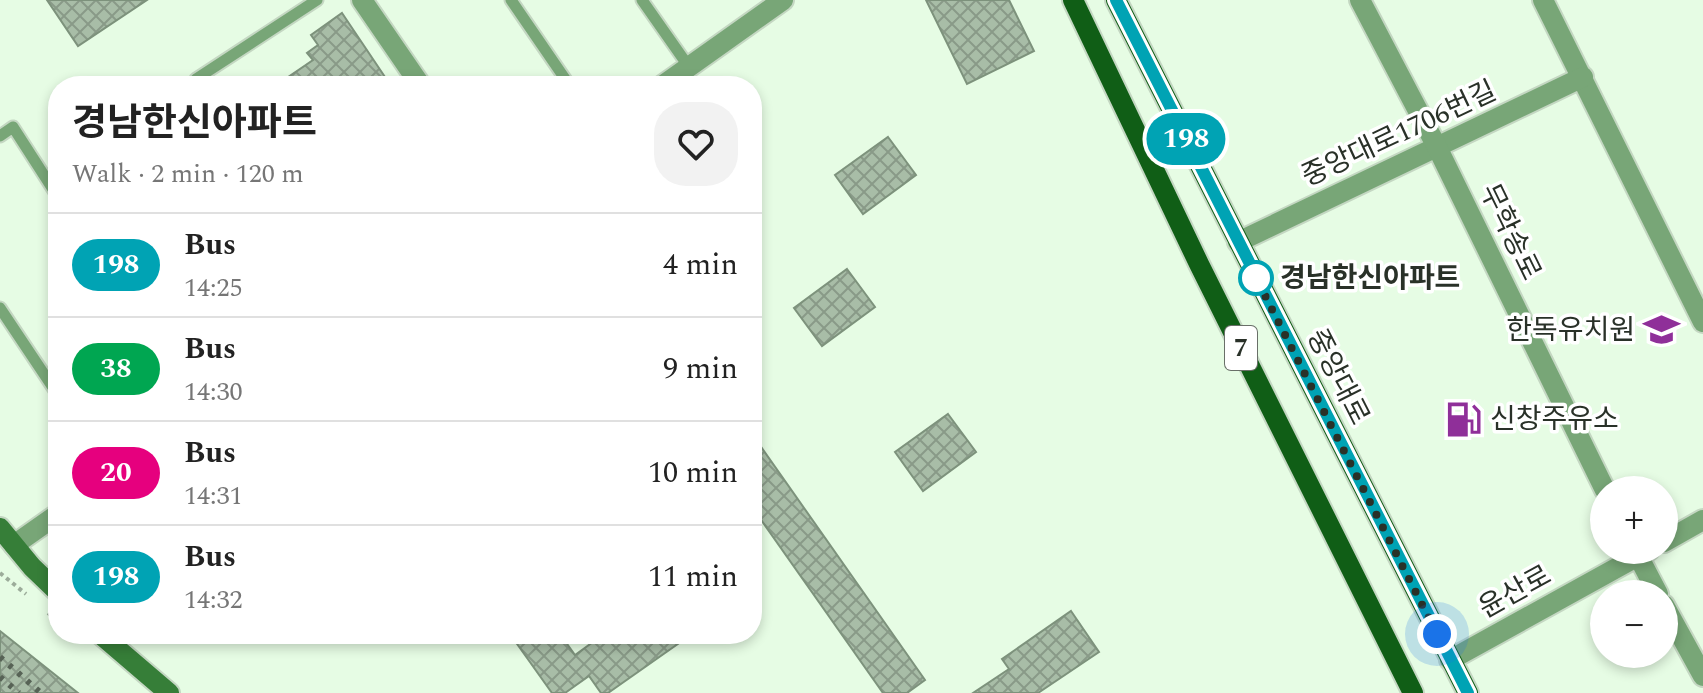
<!DOCTYPE html>
<meta charset="utf-8">
<style>
body{margin:0;font-family:Spectral,"Noto Sans KR",serif;background:#f2f2f2;color:#222;height:100vh;display:flex;flex-direction:column;font-size:30px;white-space:nowrap}
*{box-sizing:border-box;margin:0}
p{font-size:26px;color:#767676}
.icon{flex:none;width:44px;height:44px;fill:none;stroke:currentColor;stroke-width:2;stroke-linecap:round;stroke-linejoin:round}
.map{position:relative;flex:1;overflow:hidden}
.drawer{position:absolute;left:48px;top:76px;width:714px;height:568px;display:flex;flex-direction:column;background:#fff;border-radius:32px;box-shadow:0 4px 12px #0003}
.drawer>*{flex:none}
.badge{padding:0 16px;border-radius:26px;font-size:28px;line-height:52px}
.controls{position:absolute;left:1590px;top:476px;display:grid;gap:16px}
.controls a{display:grid;place-items:center;width:88px;height:88px;border-radius:50%;background:#fff;box-shadow:0 4px 12px #0003;font-size:40px}
.you{position:absolute;width:40px;height:40px;margin:-20px;border:6px solid #fff;border-radius:50%;background:#1a73e8;box-shadow:0 0 0 12px #1a73e833}
.map>.badge{position:absolute;translate:-50% -50%;box-shadow:0 0 0 4px #fff}
.round{display:grid;place-items:center;flex:none;width:84px;height:84px;border-radius:32px;background:#f2f2f2}
.summary{display:flex;align-items:center;justify-content:space-between;height:136px;padding:0 24px}
h1{font-size:38px;font-weight:700;line-height:60px}
ul{padding:0;list-style:none}
li{display:flex;align-items:center;gap:24px;height:104px;padding:0 24px;border-top:2px solid #e0e0e0}
li div{flex:1}
li b{display:block;font-size:30px}
li em{font-style:normal}
li .badge{min-width:88px;font-weight:700;text-align:center}
.map>svg:first-child{display:block}
.building{fill:url(#building-cross-hatch);stroke:#7d927c;stroke-width:2}
.lines{fill:none;stroke-linecap:round;stroke-linejoin:round}
.service-casing{stroke:#c4d7c2;stroke-width:15}
.minor-casing{stroke:#c4d7c2;stroke-width:24}
.tertiary-casing{stroke:#c4d7c2;stroke-width:24}
.secondary-casing{stroke:#c4d7c2;stroke-width:24}
.primary-casing{stroke:#c4d7c2;stroke-width:24}
.path{stroke:#9cac9a;stroke-width:4;stroke-dasharray:4 4;stroke-linecap:butt}
.service{stroke:#78a677;stroke-width:11}
.minor{stroke:#78a677;stroke-width:20}
.tertiary{stroke:#78a677;stroke-width:20}
.secondary{stroke:#367e38;stroke-width:20}
.primary{stroke:#105e16;stroke-width:20}
.rail{stroke:#576356;stroke-width:6;stroke-dasharray:4 8;stroke-linecap:butt}
.line-casing{stroke:#fff;stroke-width:18}
.line{stroke:#00a3b4;stroke-width:12}
.walk{stroke:#293128;stroke-width:8;stroke-dasharray:0 14.4}
.stop-dot{fill:#fff;stroke:#00a3b4;stroke-width:4}
.labels{text-anchor:middle;dominant-baseline:central;stroke-width:7;stroke-linejoin:round;paint-order:stroke}
.shield{fill:#fff;stroke:#696f68;stroke-width:2}
.shield-label{font-size:26px;font-weight:bold;fill:#293128}
.street-label{font-size:28px;fill:#293128;stroke:#fff}
.stop-label{font-size:28px;font-weight:bold;fill:#293128;stroke:#fff;text-anchor:start}
.poi-label{font-size:28px;fill:#293128;stroke:#fff;text-anchor:end}
</style>
<div class="map">
<svg width="1703" height="693" viewBox="0 0 1703 693">
<defs>
<pattern id="building-cross-hatch" width="8" height="8" patternUnits="userSpaceOnUse" patternTransform="scale(2)"><rect width="8" height="8" fill="#a8bda7"/><path d="M0 0l8 8M0 8l8-8" fill="none" stroke="#899a88"/></pattern>
</defs>
<rect width="100%" height="100%" fill="#e6fce4"/>
<!-- building -->
<g class="building">
<polygon points="47,0 147,0 78,46"/>
<polygon points="926,0 1009,0 1034,51 967,84"/>
<polygon points="342,13 391,86 275,86 313,60 307,53 318,45 311,35"/>
<polygon points="888,137 916,175 863,214 835,175"/>
<polygon points="847,269 875,307 822,346 794,308"/>
<polygon points="948,414 976,452 923,491 895,452"/>
<polygon points="752,434 925,680 907,693 883,693 752,507"/>
<polygon points="1071,611 1099,652 1038,693 973,693 1009,669 1002,659"/>
<polygon points="0,631 78,693 0,693"/>
<polygon points="510,634 560,634 575,655 604,634 692,634 608,693 601,693 589,676 565,693 552,693"/>
</g>
<g class="lines">
<defs>
<g id="service">
<polyline points="511,0 570,86"/>
<polyline points="642,0 689,67"/>
<polyline points="196,79 317,0"/>
<polyline points="0,136 13,127 58,197"/>
<polyline points="0,308 58,395"/>
</g>
<g id="minor">
<polyline points="362,0 421,86"/>
<polyline points="1543,0 1703,322"/>
<polyline points="662,86 783,0"/>
<polyline points="1238,242 1583,77"/>
<polyline points="14,545 58,514"/>
</g>
<g id="tertiary">
<polyline points="1360,0 1437,147 1605,490"/>
<polyline points="1664,542 1703,520"/>
<polyline points="1635,550 1658,594"/>
<polyline points="1664,605 1703,676"/>
<polyline points="1450,660 1649,550"/>
</g>
<g id="secondary">
<polyline points="0,528 32,567 58,592"/>
<polyline points="100,634 169,693"/>
</g>
<g id="primary">
<polyline points="1073,0 1199,264 1413,693"/>
<polyline points="1116,0 1468,693"/>
</g>
</defs>
<!-- service casing -->
<use href="#service" class="service-casing"/>
<!-- minor casing -->
<use href="#minor" class="minor-casing"/>
<!-- tertiary casing -->
<use href="#tertiary" class="tertiary-casing"/>
<!-- secondary casing -->
<use href="#secondary" class="secondary-casing"/>
<!-- primary casing -->
<use href="#primary" class="primary-casing"/>
<!-- path -->
<g class="path">
<polyline points="0,573 26,594"/>
<polyline points="48,613 58,621"/>
</g>
<!-- service -->
<use href="#service" class="service"/>
<!-- minor -->
<use href="#minor" class="minor"/>
<!-- tertiary -->
<use href="#tertiary" class="tertiary"/>
<!-- secondary -->
<use href="#secondary" class="secondary"/>
<!-- primary -->
<use href="#primary" class="primary"/>
<!-- rail -->
<g class="rail">
<polyline points="0,657 41,693"/>
<polyline points="0,677 19,693"/>
</g>
</g>
<g class="lines">
<defs>
<polyline id="line" points="1116,0 1468,693"/>
</defs>
<!-- line casing -->
<use href="#line" class="line-casing"/>
<!-- line -->
<use href="#line" class="line"/>
<!-- walk -->
<polyline class="walk" points="1256,278 1251,268 1437,634"/>
</g>
<!-- icons -->
<defs>
<symbol id="school-bare" viewBox="-9 -9 18 18"><path d="M0-5L7-2L0 1L-7-2ZM-4 1L0 2.5L4 1V4Q0 6-4 4Z" fill="#8f2f99" stroke="#fff" stroke-width="2.5" paint-order="stroke"/></symbol>
<symbol id="fuel-bare" viewBox="-9 -9 18 18"><path d="M-5.5-6h7V0h2V4h1.3V-2.5L3-4.5l.8-.8L6-3V5H2.5V1h-1V6h-7ZM-4.2-4.7v3.2H.2V-4.7Z" fill="#8f2f99" stroke="#fff" stroke-width="2.5" paint-order="stroke"/></symbol>
</defs>
<g fill-rule="evenodd">
<use href="#school-bare" x="1636" y="304" width="51" height="51"/>
<use href="#fuel-bare" x="1438" y="394" width="51" height="51"/>
</g>
<!-- markers -->
<circle class="stop-dot" cx="1256" cy="278" r="16"/>
<g class="labels">
<!-- shield labels -->
<rect class="shield" x="1225" y="326" width="32" height="44" rx="6"/>
<g class="shield-label">
<text x="1241" y="348">7</text>
</g>
<!-- street labels -->
<g class="street-label">
<text transform="translate(1399 134) rotate(-25)">중앙대로1706번길</text>
<text transform="translate(1510 232) rotate(64)">무학송로</text>
<text transform="translate(1338 377) rotate(63)">중앙대로</text>
<text transform="translate(1515 592) rotate(-29)">윤산로</text>
</g>
<!-- stop labels -->
<g class="stop-label">
<text x="1280" y="278">경남한신아파트</text>
</g>
<!-- poi labels -->
<g class="poi-label">
<text x="1635" y="330">한독유치원</text>
<text x="1490" y="419" text-anchor="start">신창주유소</text>
</g>
</g>
</svg>
<div class="controls">
<a>+</a>
<a>−</a>
</div>
<div class="you" style="left:1437px;top:634px"></div>
<b class="badge" style="left:1186px;top:139px;background:#00a3b4;color:#fff">198</b>
<section class="drawer">
<div class="summary"><div><h1>경남한신아파트</h1><p>Walk · 2 min · 120 m</p></div><a class="round"><svg class="icon" aria-label="heart" viewBox="0 0 24 24"><path d="M12 20l-8-8c-3-5 5-10 8-4 3-6 11-1 8 4z"/></svg></a></div>
<ul>
<li><span class="badge" style="background:#00a3b4;color:#fff">198</span><div><b>Bus</b><p>14:25</p></div><em>4 min</em></li>
<li><span class="badge" style="background:#00a651;color:#fff">38</span><div><b>Bus</b><p>14:30</p></div><em>9 min</em></li>
<li><span class="badge" style="background:#e6007e;color:#fff">20</span><div><b>Bus</b><p>14:31</p></div><em>10 min</em></li>
<li><span class="badge" style="background:#00a3b4;color:#fff">198</span><div><b>Bus</b><p>14:32</p></div><em>11 min</em></li>
</ul>
</section>
</div>
